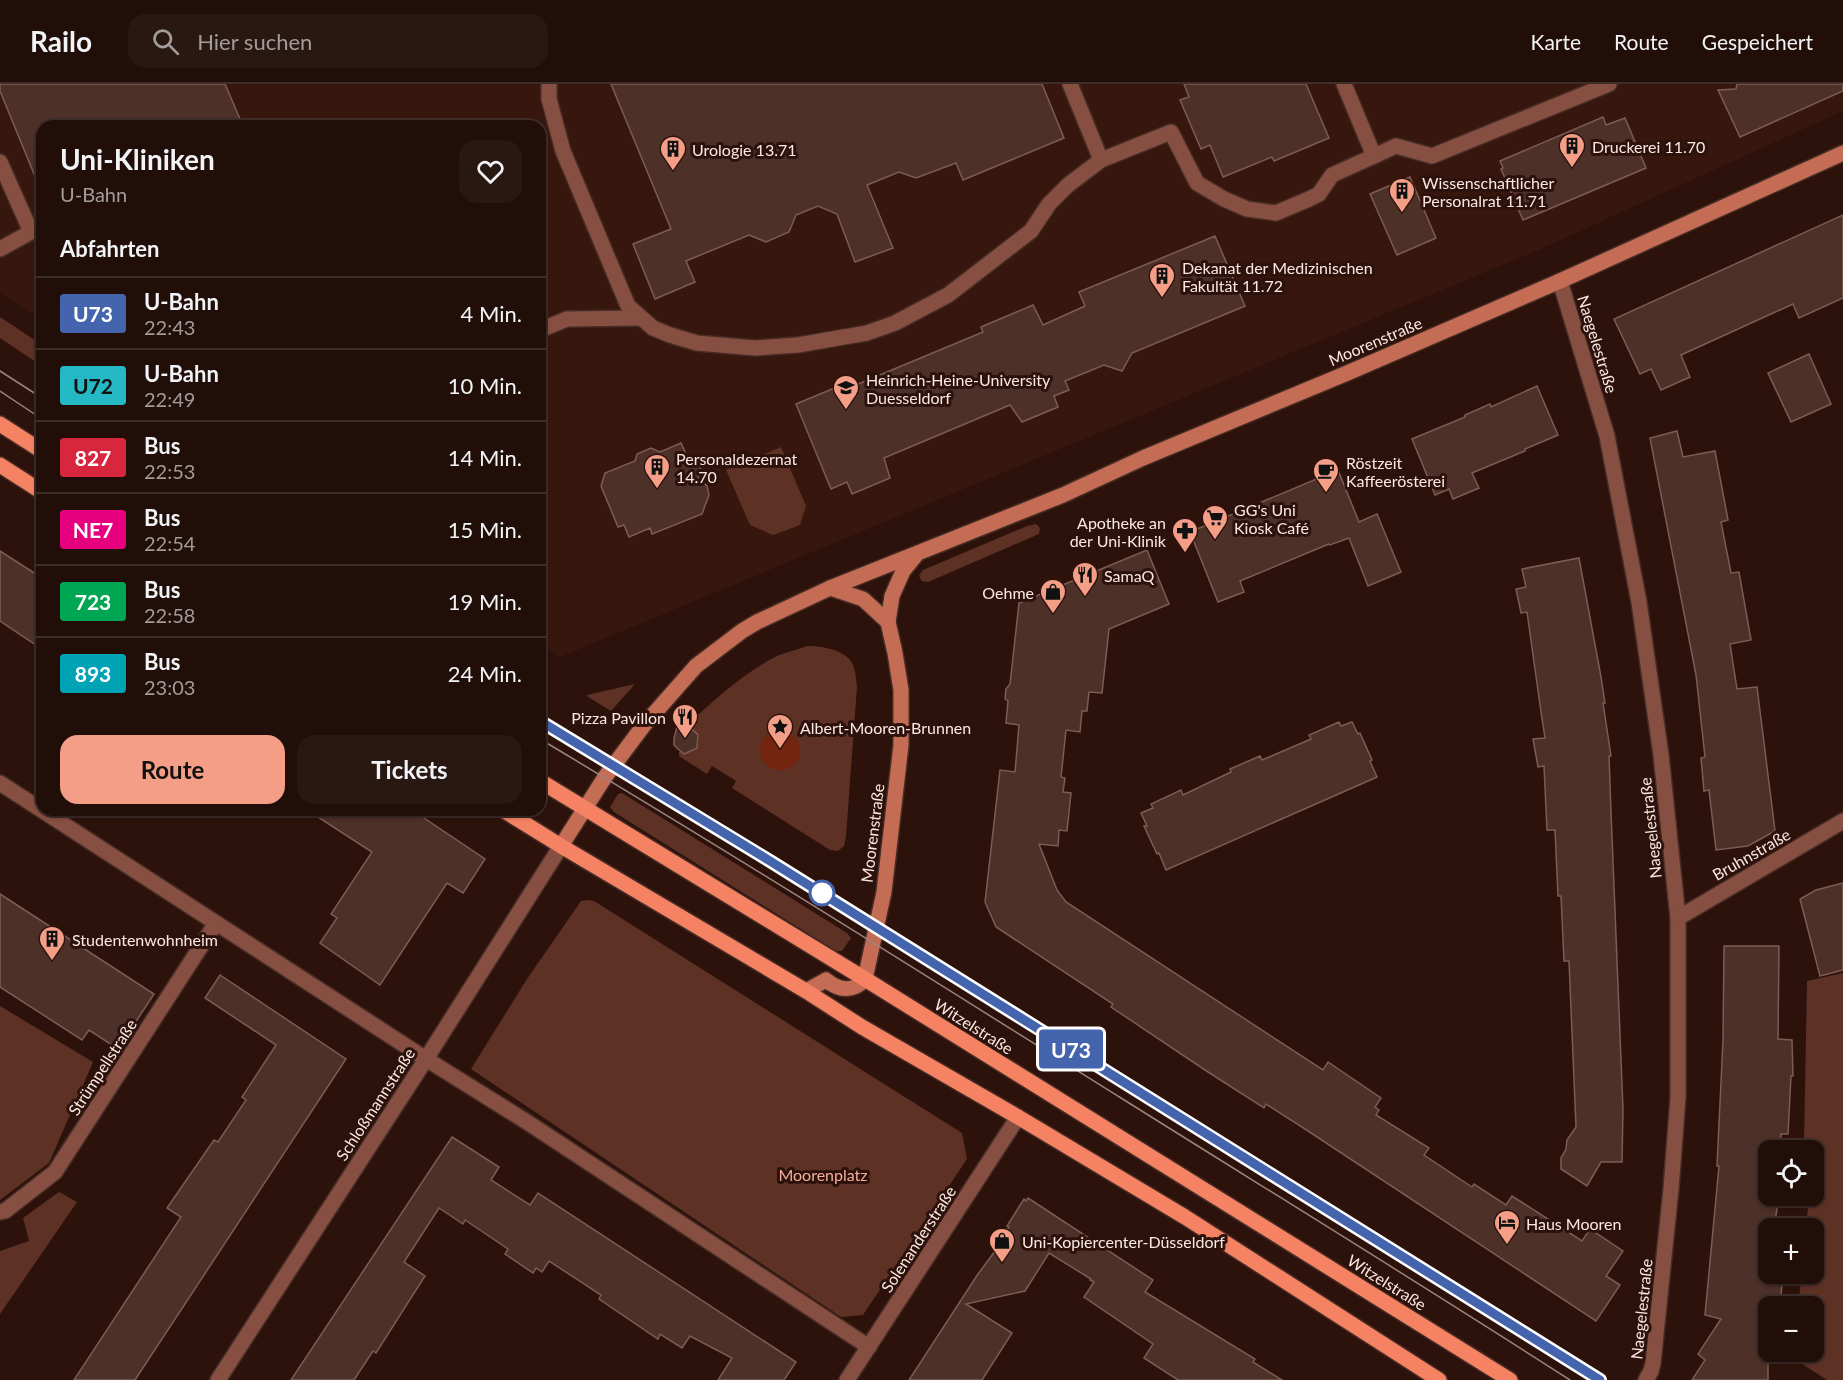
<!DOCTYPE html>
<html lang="de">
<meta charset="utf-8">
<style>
body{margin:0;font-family:Lato,sans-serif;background:#291712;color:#f1f3f6;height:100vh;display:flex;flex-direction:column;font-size:22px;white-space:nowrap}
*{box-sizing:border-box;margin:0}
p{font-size:20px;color:#a29c9c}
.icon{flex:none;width:33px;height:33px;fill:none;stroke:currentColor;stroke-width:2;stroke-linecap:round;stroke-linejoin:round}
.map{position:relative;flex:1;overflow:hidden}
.details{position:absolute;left:36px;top:36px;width:510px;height:696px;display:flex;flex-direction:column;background:#210e08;border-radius:18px;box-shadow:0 2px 4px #0004,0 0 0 2px #3e2e29}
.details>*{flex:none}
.badge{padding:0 12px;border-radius:4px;font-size:21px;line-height:39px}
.tools{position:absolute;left:1758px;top:1056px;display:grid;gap:12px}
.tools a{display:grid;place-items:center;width:66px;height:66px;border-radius:12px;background:#210e08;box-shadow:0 2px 4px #0004,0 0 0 2px #3e2e29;font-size:30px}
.map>.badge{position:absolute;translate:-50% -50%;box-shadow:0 0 0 3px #fff}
h2{padding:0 24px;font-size:22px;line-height:54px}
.round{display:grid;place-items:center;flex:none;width:63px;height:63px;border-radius:18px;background:#291712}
.summary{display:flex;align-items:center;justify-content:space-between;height:102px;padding:0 24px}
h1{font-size:28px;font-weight:700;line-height:45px}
.cta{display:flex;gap:12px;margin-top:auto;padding:12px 24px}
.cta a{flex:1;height:69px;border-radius:18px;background:#f49e87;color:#111;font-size:24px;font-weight:700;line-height:69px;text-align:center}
.cta a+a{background:#291712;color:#f1f3f6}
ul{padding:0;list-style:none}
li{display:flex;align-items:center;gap:18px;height:72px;padding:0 24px;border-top:2px solid #3e2e29}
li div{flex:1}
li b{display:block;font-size:22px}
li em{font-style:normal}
li .badge{min-width:66px;font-weight:700;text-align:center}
header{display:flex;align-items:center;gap:36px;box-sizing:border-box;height:84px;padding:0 30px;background:#210e08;border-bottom:2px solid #3e2e29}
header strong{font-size:28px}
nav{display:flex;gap:33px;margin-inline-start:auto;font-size:21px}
.search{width:420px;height:54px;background:#291712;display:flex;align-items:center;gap:15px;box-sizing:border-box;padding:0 21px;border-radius:18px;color:#a29c9c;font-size:22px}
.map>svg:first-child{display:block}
.built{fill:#37160d}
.green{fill:#5e3125;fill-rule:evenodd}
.water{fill:#742510}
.building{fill:#4d3028;stroke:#7d5c53;stroke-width:1.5}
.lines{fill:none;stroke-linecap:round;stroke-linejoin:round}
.street-casing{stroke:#452c25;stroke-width:18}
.secondary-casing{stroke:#452c25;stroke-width:18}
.primary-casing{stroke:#452c25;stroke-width:18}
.street{stroke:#874f41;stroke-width:15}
.secondary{stroke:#c56c55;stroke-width:15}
.primary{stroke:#f68264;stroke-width:15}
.tram{stroke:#9a847e;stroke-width:1.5}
.line-casing{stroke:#fff;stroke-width:14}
.line{stroke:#4465ad;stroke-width:9}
.stop-dot{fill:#fff;stroke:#4465ad;stroke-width:3}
.labels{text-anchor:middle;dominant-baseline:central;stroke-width:6;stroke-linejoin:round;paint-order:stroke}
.poi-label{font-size:16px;fill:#fbe8e2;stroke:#2c120b;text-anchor:start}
.street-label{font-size:16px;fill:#fbe8e2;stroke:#2c120b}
.park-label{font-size:16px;fill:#f3ad9a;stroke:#2c120b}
</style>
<header>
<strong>Railo</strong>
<div class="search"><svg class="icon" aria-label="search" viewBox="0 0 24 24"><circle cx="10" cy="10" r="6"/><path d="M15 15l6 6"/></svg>Hier suchen</div>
<nav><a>Karte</a><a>Route</a><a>Gespeichert</a></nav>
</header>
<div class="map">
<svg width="1843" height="1296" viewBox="0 0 1843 1296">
<rect width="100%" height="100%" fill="#2c120b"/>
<!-- built -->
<polygon class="built" points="0,0 1843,0 1843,27 1541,165 560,573 540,560 540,42 42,42 42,236 0,209"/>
<!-- green -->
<g class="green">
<polygon points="0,233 42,261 42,282 0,254"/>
<polygon points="781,363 806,422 800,441 773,451 750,441 726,386"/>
<polygon points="1036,440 1040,444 1039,450 928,498 922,497 919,492 923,486 1027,442"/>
<path d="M 807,562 C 821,562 844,565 852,579 C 856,586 856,596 857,603 L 846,752 L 844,762 L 838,767 L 830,766 L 732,704 L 736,697 L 712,682 L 707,690 L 679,672 L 679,668 C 702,668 706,649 685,643 C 713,617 741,591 775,573 C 785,568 797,566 807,562 ZM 776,646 L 788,648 L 799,671 L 793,681 L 783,685 L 760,667 C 761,656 767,650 776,646 Z"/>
<polygon points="635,600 611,627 588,613 587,611"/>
<polygon points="622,709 847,849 851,854 842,867 836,867 614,728 610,723 618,710"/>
<polygon points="587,816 594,817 962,1049 967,1075 863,1231 841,1233 471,985 527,895 581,817"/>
<polygon points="1843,889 1843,1296 1827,1296 1793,1274 1794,1268 1814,1268 1814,1222 1798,1222 1802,1190 1814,1190 1814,1144 1806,1144 1809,1112 1814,1112 1814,1066 1805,1066 1804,1060 1807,897"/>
<polygon points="0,922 93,978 49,1079 0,1116"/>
<polygon points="59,1108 77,1118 0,1230 0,1167 29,1157 23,1134"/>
</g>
<!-- water -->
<circle class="water" cx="780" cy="666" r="20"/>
<!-- building -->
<g class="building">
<polygon points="0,0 225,0 243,42 42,42 41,107 0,7"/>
<polygon points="611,0 1042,0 1064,54 963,96 956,79 916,94 899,88 867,101 893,164 855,178 837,130 818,122 796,131 789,148 766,158 749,151 686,177 695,198 655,215 633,160 671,145"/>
<polygon points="1184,0 1306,0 1329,54 1274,77 1272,73 1223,93 1210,61 1201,65 1180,16 1189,13"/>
<polygon points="1737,0 1843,0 1843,7 1740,53 1718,6 1736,5"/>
<polygon points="1603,33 1606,41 1625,34 1646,84 1523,136 1501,85 1503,84 1500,77"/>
<polygon points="1410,93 1436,154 1397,171 1370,110"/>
<polygon points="1843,131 1843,214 1799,234 1793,220 1681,271 1690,293 1661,306 1651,285 1640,290 1614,235"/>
<polygon points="1215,152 1245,222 1132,269 1122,287 1104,281 1065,297 1069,306 1054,312 1058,323 1022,338 1010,321 884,374 890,394 852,410 847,398 831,405 796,320 849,298 851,303 983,248 981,243 1033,221 1043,241 1085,222 1079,208"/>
<polygon points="1809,270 1831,320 1791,338 1768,289"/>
<polygon points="1537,302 1558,351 1525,365 1525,367 1472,389 1479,404 1453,415 1449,405 1435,411 1412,355 1465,333 1465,331 1490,320 1491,323"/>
<polygon points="1677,347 1683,373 1715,367 1728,436 1721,438 1731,489 1739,488 1751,556 1730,560 1737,605 1757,603 1775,747 1748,762 1716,766 1709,706 1704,707 1701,674 1705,673 1696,591 1650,354"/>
<polygon points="681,359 688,374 702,378 698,394 707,402 709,411 702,430 652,450 650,444 629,453 624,441 618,443 601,402 605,389 635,377 637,370 651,364 660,368"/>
<polygon points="1338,386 1359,438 1377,430 1401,488 1368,502 1349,454 1330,461 1329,460 1240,497 1244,508 1218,518 1190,448"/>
<polygon points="1147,466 1169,520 1109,545 1102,609 1089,608 1087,627 1082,627 1080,648 1066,646 1061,693 1065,694 1063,708 1071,709 1067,747 1059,746 1058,762 1039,760 1057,806 1066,818 1323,986 1328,978 1381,1014 1375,1023 1379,1026 1376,1031 1429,1064 1424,1071 1472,1103 1474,1100 1506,1121 1512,1112 1582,1157 1590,1145 1623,1167 1606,1192 1620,1201 1596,1237 1305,1045 1266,1020 1264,1024 1208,988 1111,923 1113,920 996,843 985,818 1000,686 1015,688 1019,641 1006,639 1008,617 1005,615 1006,605 1010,600 1019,519"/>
<polygon points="0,467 42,494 42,565 0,537"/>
<polygon points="1579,474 1601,593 1605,619 1603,619 1611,672 1609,672 1611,728 1623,1025 1622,1078 1601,1078 1587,1102 1561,1085 1561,1074 1566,1065 1567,1056 1576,1043 1569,877 1564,877 1561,812 1558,812 1555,746 1547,746 1544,682 1538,683 1533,655 1545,654 1541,628 1527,528 1521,529 1516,505 1526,503 1522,485"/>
<polygon points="1339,638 1341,642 1352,638 1358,650 1360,649 1372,676 1370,677 1377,693 1166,786 1159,769 1157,770 1144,742 1147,742 1141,729 1153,724 1151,720 1181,706 1183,711 1231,688 1230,685 1260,672 1262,676 1311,655 1309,651"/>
<polygon points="677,643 691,644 698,651 697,664 684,670 678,665 674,661 674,654"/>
<polygon points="307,726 412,726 485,775 463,809 447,799 380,901 320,859 337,834 331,830 372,768"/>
<polygon points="1843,799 1843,886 1820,892 1800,815 1816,806"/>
<polygon points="0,810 154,910 118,965 89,946 82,956 0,903"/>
<polygon points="1724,862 1779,862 1778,955 1792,956 1793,992 1791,992 1788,1050 1781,1050 1780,1066 1768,1066 1768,1112 1779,1112 1774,1144 1768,1144 1768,1190 1783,1190 1780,1222 1768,1222 1768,1296 1692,1296 1705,1276 1698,1270 1721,1235 1705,1231 1719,1082 1717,1082 1723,956"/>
<polygon points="220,891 346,975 135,1296 74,1296 181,1133 167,1124 214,1056 218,1058 246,1016 242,1013 276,961 205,914"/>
<polygon points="452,1053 499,1083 491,1096 530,1121 538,1109 796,1278 784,1296 718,1296 732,1274 690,1252 682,1264 660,1250 658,1255 599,1215 601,1211 549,1177 542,1188 536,1184 533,1189 505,1170 508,1165 465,1136 463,1140 439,1124 404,1178 425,1192 376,1269 373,1267 354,1296 291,1296"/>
<polygon points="1028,1114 1153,1196 1145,1208 1255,1275 1253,1278 1282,1296 1178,1296 1144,1274 1153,1260 1084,1213 1094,1198 1090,1196 1091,1195 1049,1169 1025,1207 966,1220 1012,1249 982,1296 909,1296 978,1190 1001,1159 999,1157 1009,1143 1007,1142 1024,1115 1026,1117"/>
</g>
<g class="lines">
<defs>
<g id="street">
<polyline points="549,0 549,15 563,67 628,222 653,244 670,251 697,259 755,264 798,261 867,249 895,239 948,211 1031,147 1049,120 1068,101 1101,76 1171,48 1197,99 1224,115 1247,125 1276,129 1309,115 1319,110 1332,91 1374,72"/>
<polyline points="1070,0 1101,76"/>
<polyline points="1344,0 1374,72 1396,62 1432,72 1609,0"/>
<polyline points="0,78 31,148 0,165"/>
<polyline points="1560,197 1607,352 1639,518 1661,671 1678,834 1678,1013 1671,1105 1653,1279 1651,1287 1646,1296"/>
<polyline points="540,246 567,235 640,234"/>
<polyline points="0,699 426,975 527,1038 869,1263"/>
<polyline points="1678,834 1843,737"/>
<polyline points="0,1128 5,1127 55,1088 216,839"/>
<polyline points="218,1296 426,975 561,762"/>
<polyline points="847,1296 1018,1033"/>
</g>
<g id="secondary">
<polyline points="830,504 863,515 888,538"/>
<polyline points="561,762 605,693 644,641 696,582 742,547 757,538 830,504 1063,411 1143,374 1345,290 1560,197 1843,69"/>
<path d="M 806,907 L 826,896 C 839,907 854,908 865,895 L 884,808 L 901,661 L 901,606 L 895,569 L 888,538 L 892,512 L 903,487 L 916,471"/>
</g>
<g id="primary">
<polyline points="0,340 42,367"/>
<polyline points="0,381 42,408"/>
<polyline points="540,697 865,895 1510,1296"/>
<polyline points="503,726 561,762 806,907 862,943 1018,1033 1185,1133 1439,1296"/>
</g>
</defs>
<!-- street casing -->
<use href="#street" class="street-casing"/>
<!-- secondary casing -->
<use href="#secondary" class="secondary-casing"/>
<!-- primary casing -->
<use href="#primary" class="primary-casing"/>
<!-- street -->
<use href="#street" class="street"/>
<!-- secondary -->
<use href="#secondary" class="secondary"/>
<!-- primary -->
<use href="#primary" class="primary"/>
<!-- tram -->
<g class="tram">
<polyline points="0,287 42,314"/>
<polyline points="0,307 42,335"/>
<polyline points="540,637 735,755 1600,1296"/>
<path d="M 540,655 C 736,772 928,893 1121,1014 C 1271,1108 1421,1200 1570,1296"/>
</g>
</g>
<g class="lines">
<defs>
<polyline id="line" points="540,637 770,777 1600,1296"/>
</defs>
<!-- line casing -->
<use href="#line" class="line-casing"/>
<!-- line -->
<use href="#line" class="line"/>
</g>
<!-- icons -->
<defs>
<symbol id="building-pin" viewBox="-11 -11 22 30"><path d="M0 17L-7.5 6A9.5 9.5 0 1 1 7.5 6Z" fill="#f49e87" stroke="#2c120b"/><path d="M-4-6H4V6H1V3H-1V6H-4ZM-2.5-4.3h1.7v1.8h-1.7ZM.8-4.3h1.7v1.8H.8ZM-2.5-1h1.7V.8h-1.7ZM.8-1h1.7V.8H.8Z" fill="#111"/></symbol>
<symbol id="university-pin" viewBox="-11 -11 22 30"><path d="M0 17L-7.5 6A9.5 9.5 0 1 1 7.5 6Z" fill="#f49e87" stroke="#2c120b"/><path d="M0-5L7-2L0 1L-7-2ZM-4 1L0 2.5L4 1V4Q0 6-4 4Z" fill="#111"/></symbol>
<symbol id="cafe-pin" viewBox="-11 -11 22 30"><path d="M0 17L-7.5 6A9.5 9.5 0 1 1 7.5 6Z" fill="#f49e87" stroke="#2c120b"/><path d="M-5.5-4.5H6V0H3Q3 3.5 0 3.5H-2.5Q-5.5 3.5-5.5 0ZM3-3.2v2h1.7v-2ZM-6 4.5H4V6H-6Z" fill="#111"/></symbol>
<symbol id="supermarket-pin" viewBox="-11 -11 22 30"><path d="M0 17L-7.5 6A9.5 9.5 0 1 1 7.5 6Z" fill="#f49e87" stroke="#2c120b"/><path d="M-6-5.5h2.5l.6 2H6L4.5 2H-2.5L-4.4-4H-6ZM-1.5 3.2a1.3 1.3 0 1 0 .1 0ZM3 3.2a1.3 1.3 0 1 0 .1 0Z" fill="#111"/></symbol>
<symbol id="pharmacy-pin" viewBox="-11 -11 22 30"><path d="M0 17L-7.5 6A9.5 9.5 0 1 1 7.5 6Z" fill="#f49e87" stroke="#2c120b"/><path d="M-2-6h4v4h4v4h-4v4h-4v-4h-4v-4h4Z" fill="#111"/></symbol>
<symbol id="restaurant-pin" viewBox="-11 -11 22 30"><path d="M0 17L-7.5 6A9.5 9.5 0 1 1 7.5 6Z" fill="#f49e87" stroke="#2c120b"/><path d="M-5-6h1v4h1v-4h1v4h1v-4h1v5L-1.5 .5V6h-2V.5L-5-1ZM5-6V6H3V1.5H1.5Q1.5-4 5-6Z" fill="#111"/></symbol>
<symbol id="shop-pin" viewBox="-11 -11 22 30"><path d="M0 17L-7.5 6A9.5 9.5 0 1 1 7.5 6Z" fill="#f49e87" stroke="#2c120b"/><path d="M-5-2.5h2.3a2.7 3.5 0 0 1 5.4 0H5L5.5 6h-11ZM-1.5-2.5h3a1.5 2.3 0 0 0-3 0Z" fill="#111"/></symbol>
<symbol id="sight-pin" viewBox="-11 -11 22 30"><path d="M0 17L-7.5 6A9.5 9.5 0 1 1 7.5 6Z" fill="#f49e87" stroke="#2c120b"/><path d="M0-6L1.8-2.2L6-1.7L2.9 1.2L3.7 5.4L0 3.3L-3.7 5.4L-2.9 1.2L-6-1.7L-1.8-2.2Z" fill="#111"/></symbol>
<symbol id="hotel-pin" viewBox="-11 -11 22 30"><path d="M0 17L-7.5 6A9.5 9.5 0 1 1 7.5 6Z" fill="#f49e87" stroke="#2c120b"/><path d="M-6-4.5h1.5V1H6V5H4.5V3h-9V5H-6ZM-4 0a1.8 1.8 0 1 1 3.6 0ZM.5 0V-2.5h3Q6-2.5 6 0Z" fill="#111"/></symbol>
</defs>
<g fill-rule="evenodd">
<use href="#building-pin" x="1557" y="47" width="30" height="40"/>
<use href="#building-pin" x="658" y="50" width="30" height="40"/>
<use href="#building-pin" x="1387" y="92" width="30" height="40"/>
<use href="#building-pin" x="1147" y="177" width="30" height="40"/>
<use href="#university-pin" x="831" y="289" width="30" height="40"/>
<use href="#building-pin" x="642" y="368" width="30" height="40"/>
<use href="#cafe-pin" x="1311" y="372" width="30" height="40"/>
<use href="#supermarket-pin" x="1200" y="419" width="30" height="40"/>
<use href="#pharmacy-pin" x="1170" y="432" width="30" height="40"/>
<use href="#restaurant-pin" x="1070" y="476" width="30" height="40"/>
<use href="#shop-pin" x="1038" y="493" width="30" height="40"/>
<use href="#restaurant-pin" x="670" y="618" width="30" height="40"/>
<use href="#sight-pin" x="765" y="628" width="30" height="40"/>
<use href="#building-pin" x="37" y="840" width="30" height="40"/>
<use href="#hotel-pin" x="1492" y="1124" width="30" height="40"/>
<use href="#shop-pin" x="987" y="1142" width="30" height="40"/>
</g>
<!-- markers -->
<circle class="stop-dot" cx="822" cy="809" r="12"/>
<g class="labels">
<!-- poi labels -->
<g class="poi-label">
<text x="1592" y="62">Druckerei 11.70</text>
<text x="692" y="65">Urologie 13.71</text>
<text x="1422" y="98">Wissenschaftlicher<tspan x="1422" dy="18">Personalrat 11.71</tspan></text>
<text x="1182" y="183">Dekanat der Medizinischen<tspan x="1182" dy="18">Fakultät 11.72</tspan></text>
<text x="866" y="295">Heinrich-Heine-University<tspan x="866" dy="18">Duesseldorf</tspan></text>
<text x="676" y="374">Personaldezernat<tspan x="676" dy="18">14.70</tspan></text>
<text x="1346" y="378">Röstzeit<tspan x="1346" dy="18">Kaffeerösterei</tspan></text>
<text x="1234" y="425">GG's Uni<tspan x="1234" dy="18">Kiosk Café</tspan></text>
<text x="1166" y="438" text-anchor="end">Apotheke an<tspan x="1166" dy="18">der Uni-Klinik</tspan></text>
<text x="1104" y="491">SamaQ</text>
<text x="1034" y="508" text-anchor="end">Oehme</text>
<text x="666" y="633" text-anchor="end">Pizza Pavillon</text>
<text x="800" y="643">Albert-Mooren-Brunnen</text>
<text x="72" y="855">Studentenwohnheim</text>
<text x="1526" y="1139">Haus Mooren</text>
<text x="1022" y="1157">Uni-Kopiercenter-Düsseldorf</text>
</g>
<!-- street labels -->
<g class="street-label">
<text transform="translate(1375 257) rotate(-23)">Moorenstraße</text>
<text transform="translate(1598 260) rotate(73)">Naegelestraße</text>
<text transform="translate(1650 744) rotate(-96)">Naegelestraße</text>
<text transform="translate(872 749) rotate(-83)">Moorenstraße</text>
<text transform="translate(1751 770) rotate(-30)">Bruhnstraße</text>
<text transform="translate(974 942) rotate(32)">Witzelstraße</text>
<text transform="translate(102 983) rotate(-57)">Strümpellstraße</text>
<text transform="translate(375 1020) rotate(-57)">Schloßmannstraße</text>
<text transform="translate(918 1155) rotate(-57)">Solenanderstraße</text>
<text transform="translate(1387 1198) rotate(32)">Witzelstraße</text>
<text transform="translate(1641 1225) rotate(-84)">Naegelestraße</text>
</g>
<!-- park labels -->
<g class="park-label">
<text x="823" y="1090">Moorenplatz</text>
</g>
</g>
</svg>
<div class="tools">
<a><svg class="icon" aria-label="locate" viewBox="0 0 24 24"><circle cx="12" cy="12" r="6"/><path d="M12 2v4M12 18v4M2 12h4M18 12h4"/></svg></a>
<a>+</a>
<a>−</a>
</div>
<b class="badge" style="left:1071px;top:965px;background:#4465ad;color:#fff">U73</b>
<section class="details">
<div class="summary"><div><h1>Uni-Kliniken</h1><p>U-Bahn</p></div><a class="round"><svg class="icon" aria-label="heart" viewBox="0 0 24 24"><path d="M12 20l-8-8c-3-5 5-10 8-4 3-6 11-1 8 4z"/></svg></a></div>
<h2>Abfahrten</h2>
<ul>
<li><span class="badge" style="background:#4465ad;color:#fff">U73</span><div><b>U-Bahn</b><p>22:43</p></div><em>4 Min.</em></li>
<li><span class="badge" style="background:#25b8c5;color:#111">U72</span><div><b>U-Bahn</b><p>22:49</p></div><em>10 Min.</em></li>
<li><span class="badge" style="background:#d7263d;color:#fff">827</span><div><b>Bus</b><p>22:53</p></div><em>14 Min.</em></li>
<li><span class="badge" style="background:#e6007e;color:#fff">NE7</span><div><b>Bus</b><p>22:54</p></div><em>15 Min.</em></li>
<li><span class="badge" style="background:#00a651;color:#fff">723</span><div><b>Bus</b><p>22:58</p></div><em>19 Min.</em></li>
<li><span class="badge" style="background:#00a3b4;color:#fff">893</span><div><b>Bus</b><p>23:03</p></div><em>24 Min.</em></li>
</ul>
<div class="cta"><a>Route</a><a>Tickets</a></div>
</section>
</div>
